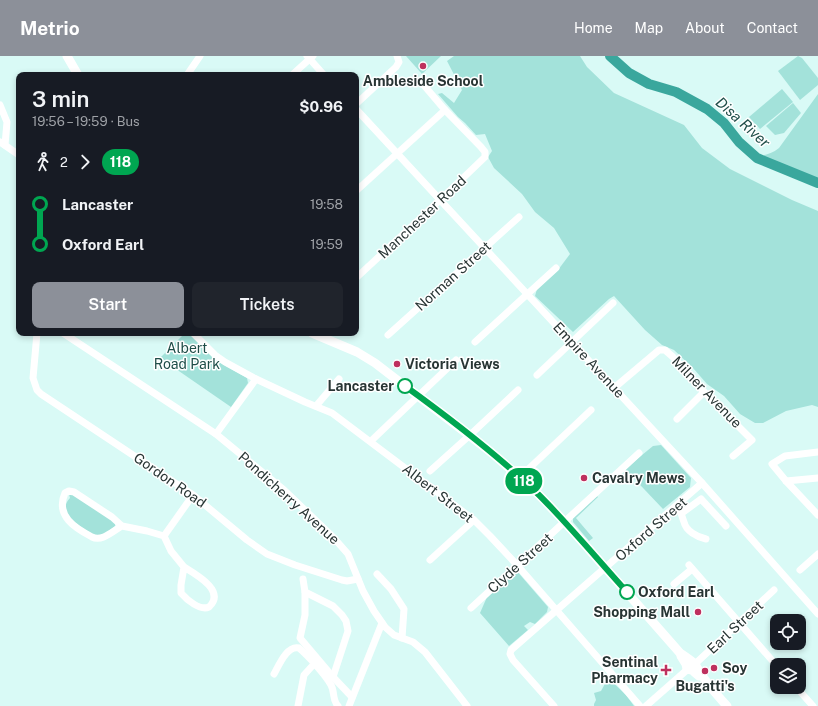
<!DOCTYPE html>
<meta charset="utf-8">
<style>
body{margin:0;font-family:"Public Sans",sans-serif;background:#20242c;color:#f1f3f6;height:100vh;display:flex;flex-direction:column;font-size:15px;white-space:nowrap}
*{box-sizing:border-box;margin:0}
p{font-size:13px;color:#9ea1a6}
.icon{flex:none;width:22px;height:22px;fill:none;stroke:currentColor;stroke-width:2;stroke-linecap:round;stroke-linejoin:round}
.map{position:relative;flex:1;overflow:hidden}
.sheet{position:absolute;left:16px;top:16px;width:343px;height:264px;display:flex;flex-direction:column;background:#171b24;border-radius:8px;box-shadow:0 2px 6px #0003}
.sheet>*{flex:none}
.badge{padding:0 8px;border-radius:13px;font-size:14px;line-height:26px}
.fabs{position:absolute;left:770px;top:558px;display:grid;gap:8px}
.fabs a{display:grid;place-items:center;width:36px;height:36px;border-radius:8px;background:#171b24;box-shadow:0 2px 6px #0003;font-size:20px}
.map>.badge{position:absolute;translate:-50% -50%;box-shadow:0 0 0 2px #fff}
.legs{display:flex;align-items:center;gap:6px;height:44px;padding:0 16px;font-size:13px}
.legs p{margin-inline-start:auto}
.head{display:flex;align-items:center;justify-content:space-between;height:68px;padding:0 16px}
h1{font-size:22px;font-weight:600;line-height:30px}
.action{display:flex;gap:8px;margin-top:auto;padding:8px 16px}
.action a{flex:1;height:46px;border-radius:8px;background:#8c9099;color:#fff;font-size:16px;font-weight:600;line-height:46px;text-align:center}
.action a+a{background:#20242c;color:#f1f3f6}
ul{padding:0 16px;list-style:none}
li{display:flex;align-items:center;gap:14px;height:40px;font-size:15px}
li i{display:grid;place-items:center;width:6px;height:100%;margin:0 5px;background:currentColor}
li i::after{content:'';width:10px;height:10px;margin:-5px;border:3px solid;border-radius:50%;background:#171b24}
li p{margin-inline-start:auto}
li:first-child i{background:linear-gradient(#0000 50%,currentColor 0)}
li:last-child i{background:linear-gradient(currentColor 50%,#0000 0)}
header{display:flex;align-items:center;gap:24px;box-sizing:border-box;height:56px;padding:0 20px;background:#8c9099;color:#fff}
header strong{font-size:19px}
nav{display:flex;gap:22px;margin-inline-start:auto;font-size:14px}
.map>svg:first-child{display:block}
.green{fill:#a3e2da}
.lines{fill:none;stroke-linecap:round;stroke-linejoin:round}
.river{stroke:#3aa79d;stroke-width:10}
.street{stroke:#fff;stroke-width:7}
.secondary{stroke:#fff;stroke-width:9}
.line-1-casing{stroke:#fff;stroke-width:9}
.line-1{stroke:#00a651;stroke-width:6}
.poi-dot{fill:#be305e;stroke:#fff;stroke-width:1.5}
.stop-1-dot{fill:#fff;stroke:#00a651;stroke-width:2}
.labels{text-anchor:middle;dominant-baseline:central;stroke-width:3;stroke-linejoin:round;paint-order:stroke}
.poi-label{font-size:14px;font-weight:bold;fill:#283534;stroke:#fff;text-anchor:start}
.street-label{font-size:14px;fill:#283534;stroke:#fff}
.park-label{font-size:14px;fill:#1e4d48;stroke:#fff}
.stop-label{font-size:14px;font-weight:bold;fill:#283534;stroke:#fff;text-anchor:end}
.water-label{font-size:15px;font-style:italic;fill:#21504b;stroke:#fff}
</style>
<header>
<strong>Metrio</strong>
<nav><a>Home</a><a>Map</a><a>About</a><a>Contact</a></nav>
</header>
<div class="map">
<svg width="818" height="650" viewBox="0 0 818 650">
<rect width="100%" height="100%" fill="#d9faf6"/>
<!-- green -->
<g class="green">
<polygon points="406,0 441,0 422,18"/>
<polygon points="454,0 580,0 587,11 614,37 684,69 702,92 730,113 792,144 818,155 818,351 812,349 786,355 763,367 755,367 740,358 724,340 707,328 693,312 674,294 662,289 645,274 614,240 609,243 573,276 535,240 537,233 558,214 570,198 554,172 535,156 522,138 494,112 488,101 492,95 485,78 476,79 465,67 458,61 438,38 442,37 454,47 462,34 447,5"/>
<polygon points="798,0 802,2 818,22 818,29 800,44 778,15"/>
<polygon points="782,33 793,46 760,73 749,61"/>
<path d="M 818,38 L 818,127 L 757,102 C 765,98 772,98 779,92 Z"/>
<polygon points="793,47 801,57 784,77 775,79 766,70"/>
<polygon points="185,277 190,277 217,305 247,322 248,327 231,351 160,302"/>
<polygon points="661,389 691,422 690,431 663,453 625,413 653,390"/>
<path d="M 69,438 L 73,438 L 115,466 L 115,470 L 106,477 L 98,481 C 87,475 54,458 70,442 Z"/>
<polygon points="597,440 598,441 576,462 593,482 589,485 573,466 573,462"/>
<polygon points="516,514 548,551 547,556 535,568 530,566 524,570 528,574 509,590 480,557 487,541"/>
<polygon points="604,618 626,639 634,650 594,650 594,648 596,644 594,637 601,635 606,626 602,619"/>
</g>
<g class="lines">
<!-- river -->
<polyline class="river" points="610,0 629,17 649,28 676,36 707,53 724,67 739,86 757,102 818,127"/>
<!-- street -->
<g class="street">
<polyline points="307,0 324,19"/>
<polyline points="187,19 200,0"/>
<polyline points="292,19 313,0"/>
<polyline points="356,48 396,11 399,6 397,0"/>
<polyline points="0,49 7,66 5,89"/>
<polyline points="356,53 702,427 818,558"/>
<polyline points="0,86 19,99"/>
<polyline points="356,135 445,54"/>
<polyline points="356,222 440,144 485,101 485,96 481,91 445,54 422,27"/>
<polyline points="37,277 33,322 37,334 41,338 193,439 247,484 267,498 295,509 342,524 347,525 358,523"/>
<polyline points="63,277 216,378 284,434 333,481 348,498 363,535 374,555 385,571 394,579 413,586 425,596 467,650"/>
<polyline points="193,277 215,299 225,306 256,323 305,346 332,357 474,464 490,480 517,509 640,650"/>
<polyline points="388,279 519,161"/>
<polyline points="475,286 556,212"/>
<polyline points="537,319 613,247"/>
<polyline points="614,332 659,294 665,294 673,301 704,336 752,384 733,400"/>
<polyline points="316,350 339,323"/>
<polyline points="677,363 704,336"/>
<polyline points="216,378 256,323"/>
<polyline points="371,385 456,304"/>
<polyline points="818,396 785,400 772,408 786,425 818,459"/>
<polyline points="430,415 470,379 518,334"/>
<polyline points="520,421 591,354"/>
<polyline points="786,425 818,422"/>
<path d="M 679,454 C 682,458 682,461 684,466 C 686,475 697,481 706,483"/>
<polyline points="682,457 701,443 726,470"/>
<path d="M 122,470 C 113,475 102,486 92,481 C 75,472 55,460 65,437 L 69,435 L 74,436 L 112,461 L 122,470 L 147,475 L 164,480 L 171,495 L 184,511 L 181,529 L 181,537 C 187,544 200,555 209,551 C 226,535 197,519 184,511"/>
<polyline points="164,480 193,439"/>
<polyline points="430,504 474,464"/>
<polyline points="689,509 777,610"/>
<polyline points="800,514 818,498"/>
<polyline points="377,518 391,533 404,553 402,582"/>
<polyline points="303,523 305,536 333,550 342,559 346,565 348,575 333,621 352,641"/>
<polyline points="674,528 692,513"/>
<polyline points="305,536 305,559 300,582 333,621"/>
<polyline points="471,552 639,397"/>
<polyline points="695,608 774,534"/>
<path d="M 274,618 C 279,609 287,589 299,592 C 308,600 325,618 331,629 C 335,636 332,644 338,650"/>
<polyline points="796,631 813,650"/>
<polyline points="298,650 304,619 314,608"/>
<polyline points="349,650 382,567"/>
<polyline points="554,650 513,604 510,598 511,594 702,427"/>
<polyline points="646,650 688,613"/>
</g>
<!-- secondary -->
<g class="secondary">
<polyline points="67,0 78,19"/>
<path d="M 312,277 L 357,296 L 375,307 L 492,397 L 539,439 L 565,466 L 680,597 C 683,599 693,606 695,608 C 703,623 715,637 727,650"/>
<polyline points="681,600 686,608 687,613 692,614 699,620"/>
</g>
</g>
<g class="lines">
<defs>
<path id="line-1" d="M 405,330 C 452,364 498,399 539,439 C 570,470 598,504 627,536"/>
</defs>
<!-- line-1 casing -->
<use href="#line-1" class="line-1-casing"/>
<!-- line-1 -->
<use href="#line-1" class="line-1"/>
</g>
<!-- markers -->
<g class="poi-dot">
<circle cx="423" cy="10" r="4"/>
<circle cx="397" cy="308" r="4"/>
<circle cx="584" cy="422" r="4"/>
<circle cx="698" cy="556" r="4"/>
<circle cx="714" cy="612" r="4"/>
<path d="M664 608h4v4h4v4h-4v4h-4v-4h-4v-4h4z"/>
<circle cx="705" cy="615" r="4"/>
</g>
<g class="stop-1-dot">
<circle cx="405" cy="330" r="7"/>
<circle cx="627" cy="536" r="7"/>
</g>
<g class="labels">
<!-- poi labels -->
<g class="poi-label">
<text x="423" y="25" text-anchor="middle">Ambleside School</text>
<text x="405" y="308">Victoria Views</text>
<text x="592" y="422">Cavalry Mews</text>
<text x="690" y="556" text-anchor="end">Shopping Mall</text>
<text x="658" y="606" text-anchor="end">Sentinal<tspan x="658" dy="16">Pharmacy</tspan></text>
<text x="722" y="612">Soy</text>
<text x="705" y="630" text-anchor="middle">Bugatti's</text>
</g>
<!-- street labels -->
<g class="street-label">
<text transform="translate(422 161) rotate(-43)">Manchester Road</text>
<text transform="translate(453 220) rotate(-42)">Norman Street</text>
<text transform="translate(589 304) rotate(47)">Empire Avenue</text>
<text transform="translate(707 336) rotate(46)">Milner Avenue</text>
<text transform="translate(170 424) rotate(35)">Gordon Road</text>
<text transform="translate(438 437) rotate(38)">Albert Street</text>
<text transform="translate(289 442) rotate(42)">Pondicherry Avenue</text>
<text transform="translate(651 473) rotate(-41)">Oxford Street</text>
<text transform="translate(520 507) rotate(-42)">Clyde Street</text>
<text transform="translate(735 571) rotate(-43)">Earl Street</text>
</g>
<!-- park labels -->
<g class="park-label">
<text x="187" y="292">Albert<tspan x="187" dy="16">Road Park</tspan></text>
</g>
<!-- stop labels -->
<g class="stop-label">
<text x="394" y="330">Lancaster</text>
<text x="638" y="536" text-anchor="start">Oxford Earl</text>
</g>
<!-- water labels -->
<g class="water-label">
<text transform="translate(743 66) rotate(42)">Disa River</text>
</g>
</g>
</svg>
<div class="fabs">
<a><svg class="icon" aria-label="locate" viewBox="0 0 24 24"><circle cx="12" cy="12" r="6"/><path d="M12 2v4M12 18v4M2 12h4M18 12h4"/></svg></a>
<a><svg class="icon" aria-label="layers" viewBox="0 0 24 24"><path d="M12 4l9 5-9 5-9-5zM3 14l9 5 9-5"/></svg></a>
</div>
<b class="badge" style="left:524px;top:425px;background:#00a651;color:#fff">118</b>
<section class="sheet">
<div class="head"><div><h1>3 min</h1><p>19:56 – 19:59 · Bus</p></div><b>$0.96</b></div>
<div class="legs"><svg class="icon" aria-label="walk" viewBox="0 0 24 24"><circle cx="13" cy="4" r="2"/><path d="M13 8l-2 6 4 7M11 14l-3 7M7 12l3-4h3l4 4"/></svg>2<svg class="icon" aria-label="forward" viewBox="0 0 24 24"><path d="M9 5l7 7-7 7"/></svg><b class="badge" style="background:#00a651;color:#fff">118</b></div>
<ul>
<li><i style="color:#00a651"></i><b>Lancaster</b><p>19:58</p></li>
<li><i style="color:#00a651"></i><b>Oxford Earl</b><p>19:59</p></li>
</ul>
<div class="action"><a>Start</a><a>Tickets</a></div>
</section>
</div>
